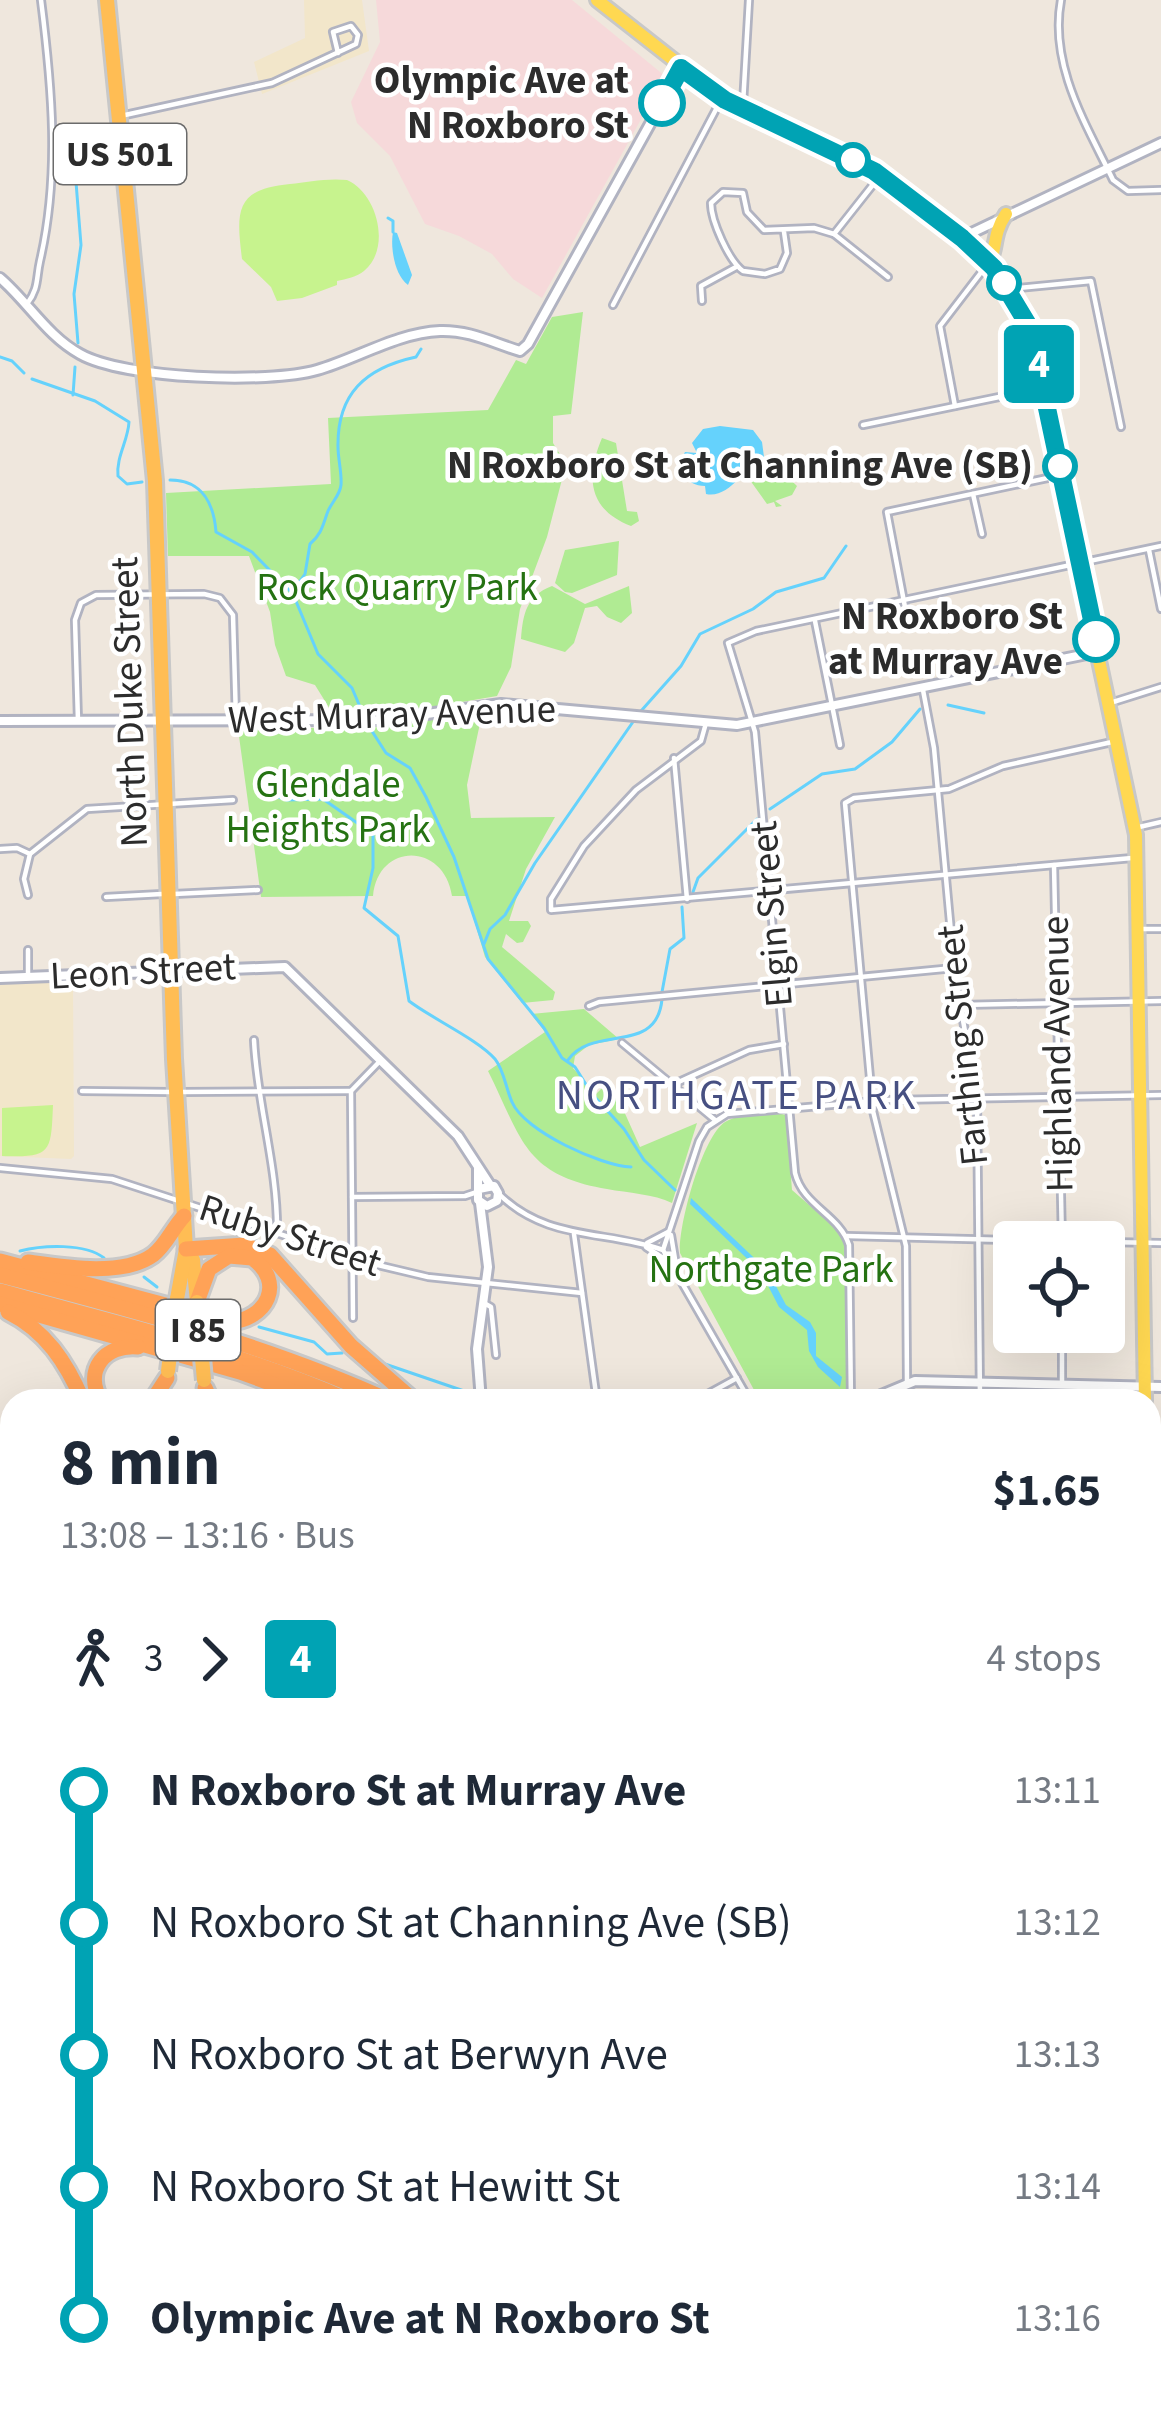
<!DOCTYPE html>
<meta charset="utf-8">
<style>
body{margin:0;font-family:"Source Sans 3",sans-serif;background:#f6f6f7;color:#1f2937;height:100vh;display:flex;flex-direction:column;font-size:45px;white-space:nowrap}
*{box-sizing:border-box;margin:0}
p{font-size:39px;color:#747a83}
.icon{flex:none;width:66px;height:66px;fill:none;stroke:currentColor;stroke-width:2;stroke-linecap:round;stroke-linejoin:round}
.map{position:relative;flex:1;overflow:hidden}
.sheet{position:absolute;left:0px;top:1389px;width:1161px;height:1023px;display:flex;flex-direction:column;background:#fff;border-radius:36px 36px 0 0;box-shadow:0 12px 48px #0002}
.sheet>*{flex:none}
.badge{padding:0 24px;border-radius:9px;font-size:42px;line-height:78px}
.buttons{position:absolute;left:993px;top:1221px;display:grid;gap:24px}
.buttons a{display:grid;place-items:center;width:132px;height:132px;border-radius:12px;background:#fff;box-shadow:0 12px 48px #0002;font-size:60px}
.map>.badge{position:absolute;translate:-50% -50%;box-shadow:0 0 0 6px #fff}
.legs{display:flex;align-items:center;gap:18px;height:132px;padding:0 60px;font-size:39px}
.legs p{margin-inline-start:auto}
.overview{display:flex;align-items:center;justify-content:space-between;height:204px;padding:0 60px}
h1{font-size:66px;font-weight:700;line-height:90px}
ul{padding:0 60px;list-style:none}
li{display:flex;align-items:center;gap:42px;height:132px;font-size:45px}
li i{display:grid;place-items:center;width:18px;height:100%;margin:0 15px;background:currentColor}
li i::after{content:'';width:30px;height:30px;margin:-15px;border:9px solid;border-radius:50%;background:#fff}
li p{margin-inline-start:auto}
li:first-child i{background:linear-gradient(#0000 50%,currentColor 0)}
li:last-child i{background:linear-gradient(currentColor 50%,#0000 0)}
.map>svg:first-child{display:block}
.education{fill:#f2e6ca}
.medical{fill:#f6d9da}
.green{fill:#b0eb93}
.pitch{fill:#c7f38e}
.water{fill:#65d2fc}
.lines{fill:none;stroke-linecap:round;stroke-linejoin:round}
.stream{stroke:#65d2fc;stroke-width:3}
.minor-casing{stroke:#b1b3c1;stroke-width:10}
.tertiary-casing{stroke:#b1b3c1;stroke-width:14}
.secondary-casing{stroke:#b1b3c1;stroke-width:15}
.primary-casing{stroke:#c8c8c8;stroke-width:18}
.trunk-casing{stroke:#c8c8c8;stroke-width:20}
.motorway-casing{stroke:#c8c8c8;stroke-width:21}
.minor{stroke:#fff;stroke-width:4.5}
.tertiary{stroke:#fff;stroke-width:8}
.secondary{stroke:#fff;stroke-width:9}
.primary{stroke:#ffd851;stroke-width:12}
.trunk{stroke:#ffbd54;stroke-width:14}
.motorway{stroke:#ffa257;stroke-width:15}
.trunk-bridge-casing{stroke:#c8c8c8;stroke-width:20;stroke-linecap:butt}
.trunk-bridge{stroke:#ffbd54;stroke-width:14}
.line-1-casing{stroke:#fff;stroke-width:27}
.line-1{stroke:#00a3b4;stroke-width:18}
.stop-1-dot{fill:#fff;stroke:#00a3b4;stroke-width:6}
.labels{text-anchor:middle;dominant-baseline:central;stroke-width:9;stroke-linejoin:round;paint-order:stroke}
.shield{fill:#fff;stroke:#6b6b6b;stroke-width:3}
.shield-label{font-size:36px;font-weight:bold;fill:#2c2c2c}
.stop-label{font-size:39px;font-weight:bold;fill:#2c2c2c;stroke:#fff;text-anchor:end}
.park-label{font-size:39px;fill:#257212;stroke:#fff}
.street-label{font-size:39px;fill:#2c2c2c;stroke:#fff}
.neighbourhood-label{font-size:42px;letter-spacing:3px;fill:#475082;stroke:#fff}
</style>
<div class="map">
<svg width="1161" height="2410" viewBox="0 0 1161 2410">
<rect width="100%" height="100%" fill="#efe7dd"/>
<!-- education -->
<g class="education">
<polygon points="304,0 362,0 369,51 262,94 254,62 305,38"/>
<polygon points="73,979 74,1156 71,1159 0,1156 0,982"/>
</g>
<!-- medical -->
<polygon class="medical" points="376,0 572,0 665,76 542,298 513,279 492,254 459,236 425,224 390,156 357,123 351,102 380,42"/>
<!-- green -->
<g class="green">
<polygon points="583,312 571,414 553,416 553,443 566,464 547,537 520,609 511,667 497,696 397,713 333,714 315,685 286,676 275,645 270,612 249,556 168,556 166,493 331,484 328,418 488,410 516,360 526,364 552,317"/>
<path d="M 602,438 L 616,443 L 627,511 L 637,512 L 639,521 L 631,526 C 587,509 586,476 602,438 Z"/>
<polygon points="769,459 797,486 792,495 775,501 782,506 776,507 774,502 767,504 747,476"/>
<polygon points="619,541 617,575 572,593 565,592 555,583 565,550"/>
<path d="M 552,586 L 585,604 L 629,586 L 632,613 L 621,623 L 607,617 L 597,606 L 585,608 L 574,643 L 565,652 L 521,639 C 523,614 526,596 552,586 Z"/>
<path d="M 483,709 L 467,785 L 471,818 L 555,817 L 526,869 L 509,921 L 528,921 L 531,926 L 523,942 L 517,943 L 506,934 L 502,947 L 555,992 L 553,1000 L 522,1003 L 485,957 L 467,896 L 452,896 C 444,842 378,842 373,896 L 261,897 L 238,729 L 379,727 Z"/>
<path d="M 584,1009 L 619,1039 L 589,1045 L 575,1056 L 573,1068 L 596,1094 L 610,1080 L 640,1147 L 697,1123 L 672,1203 C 654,1194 628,1193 607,1189 C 524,1175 522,1139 488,1071 L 545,1032 L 531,1014 Z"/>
<path d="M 781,1114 L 786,1115 L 792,1190 L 839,1231 L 847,1244 L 847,1401 L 760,1401 L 680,1253 C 678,1226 702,1137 725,1122 C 739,1113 765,1115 781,1114 Z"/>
</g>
<!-- pitch -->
<g class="pitch">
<path d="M 347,180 C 377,193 392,248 364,271 C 357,277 346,279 337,281 L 337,285 L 302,298 L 277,301 L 271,287 L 242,259 C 236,211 235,189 290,184 C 307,182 327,178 347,180 Z"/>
<path d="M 53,1105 C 51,1152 52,1158 2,1156 L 2,1108 Z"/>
</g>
<!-- water -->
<g class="water">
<path d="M 393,232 L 397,233 L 412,275 L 408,285 C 395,276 390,248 393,232 Z"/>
<path d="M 720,426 L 753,430 L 762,442 L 764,457 C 744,467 730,499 706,494 L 705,486 C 686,486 675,469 685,452 L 697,453 L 692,443 L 703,429 Z"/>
<polygon points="691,1198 768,1271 786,1305 810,1322 816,1333 816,1356 842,1377 840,1387 818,1367 809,1351 807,1330 779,1307 761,1272 690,1204"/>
</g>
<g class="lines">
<!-- stream -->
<g class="stream">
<polyline points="74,157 81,245 74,294 78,343"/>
<polyline points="388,218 393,221 393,232"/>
<polyline points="0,357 12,361 24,373"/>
<path d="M 32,379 L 95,401 L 129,422 C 128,441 116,457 118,476 L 127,484 L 142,482"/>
<polyline points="73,395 75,367"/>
<path d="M 170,480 C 203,480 214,505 216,532 L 252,552 L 293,594 L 318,654 L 352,688 L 363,714"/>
<path d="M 293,591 L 305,574 L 310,544 C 322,534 323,524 328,511 C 332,502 340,495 341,485 C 342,473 338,459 338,447 C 337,394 365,368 416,357 L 421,349"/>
<polyline points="948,705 984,713"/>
<polyline points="641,711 681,666 700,634 753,609 776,592 824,578 846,546"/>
<polyline points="368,725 386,753 410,768 426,797 454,857 488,959 544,1028 562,1058 575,1067 592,1094 624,1129 644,1160 675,1190"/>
<path d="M 273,795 L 287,800 L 323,799 L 373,834 L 373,868 L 364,908 L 398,936 L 409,1001 C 431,1018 479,1040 495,1059 C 504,1070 506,1089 512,1102 C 524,1131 601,1166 631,1167"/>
<polyline points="770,809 822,774 855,769 892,742 920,709"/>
<polyline points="693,892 698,878 757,819"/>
<polyline points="484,944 490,929 505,915 535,863 635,719"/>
<polyline points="662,992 670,949 684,938 682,907"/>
<path d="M 568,1060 C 593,1024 657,1056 662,999"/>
<path d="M 20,1251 C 43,1245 85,1243 104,1258"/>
<polyline points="144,1277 157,1287"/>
<polyline points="259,1327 314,1342 327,1354 342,1353"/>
<polyline points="382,1363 467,1392"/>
<polyline points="493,1394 508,1401"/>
<polyline points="1149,2359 1161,2350"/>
<polyline points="285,2410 296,2400"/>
</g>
<defs>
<g id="minor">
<path d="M 1061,0 C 1049,65 1086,124 1113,180 L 1128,191 L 1161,190"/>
<polyline points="743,104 749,0"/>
<polyline points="125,115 272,83 356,44 358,35 351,26 333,32 338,53"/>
<path d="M 784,232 L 787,253 L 780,269 L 765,274 L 743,271 C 729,261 711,221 711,203 L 723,192 L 743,193 L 747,212 L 764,230 L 814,228 L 834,234 L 888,277"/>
<polyline points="834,234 879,177"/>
<polyline points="1009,289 1091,281 1121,427"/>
<polyline points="702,301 701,286 736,267"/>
<path d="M 27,304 C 39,288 36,279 40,261 C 60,175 52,87 41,0"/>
<polyline points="613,305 722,98"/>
<polyline points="955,406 940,326 986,266"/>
<polyline points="863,425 1038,389"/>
<polyline points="973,494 982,534"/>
<polyline points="1149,550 1161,609"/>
<polyline points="815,621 840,745"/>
<polyline points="908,623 887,512 1057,476"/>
<polyline points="923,690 934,748 955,976 977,1098 980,1401"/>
<polyline points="1110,703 1161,687"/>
<polyline points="78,721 75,620 81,603 96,595 204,594 220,598 233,615 236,720"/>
<polyline points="706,723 701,741 636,790 584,846 551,899 551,910 1132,858"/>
<polyline points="674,758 687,899"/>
<polyline points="1135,828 1161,822"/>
<polyline points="0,849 17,848 30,854"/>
<polyline points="1054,865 1062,1242"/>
<polyline points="174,894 258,890"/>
<polyline points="28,895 24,879 30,854 87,809 233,800"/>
<polyline points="106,897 162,894"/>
<polyline points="1139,929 1161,929"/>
<polyline points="28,950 28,974"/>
<polyline points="961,1005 1161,1001"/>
<polyline points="589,1006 599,1002 954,968"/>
<path d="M 254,1040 C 257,1105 278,1167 277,1233"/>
<polyline points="622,1043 715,1120"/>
<polyline points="672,1085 749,1050 784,1044"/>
<polyline points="82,1091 171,1092"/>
<polyline points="182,1092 351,1091"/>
<polyline points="0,1168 112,1179 365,1262 428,1277 582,1293"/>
<path d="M 498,1193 C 545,1241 605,1230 663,1250 L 750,1401"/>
<polyline points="352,1197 465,1196 477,1192"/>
<polyline points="574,1234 597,1401"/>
<polyline points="671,1235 676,1265"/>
<polyline points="847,1236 1088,1242"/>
<polyline points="1104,1242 1161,1243"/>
<polyline points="647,1243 668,1232"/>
<polyline points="646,1247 672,1264"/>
<polyline points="663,1250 699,1141 707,1127 727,1114 889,1100 1161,1095"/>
<polyline points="484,1303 491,1307 496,1355"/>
<polyline points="353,1318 351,1091 380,1061"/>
<polyline points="1062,1332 1062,1384"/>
<polyline points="907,1382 906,1246 873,1111 845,803 854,798 949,789 1003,766 1112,742"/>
<polyline points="695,1401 737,1378"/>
<path d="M 851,1401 L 849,1245 C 840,1215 803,1206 795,1173 L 755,732 L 728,643 L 756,631 L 1161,546"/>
<polyline points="1149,1470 1161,1470"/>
<polyline points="1149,1673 1161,1677"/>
<polyline points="1149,1685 1159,1677"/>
<polyline points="0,1781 12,1781"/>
<polyline points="1149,1910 1161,1913"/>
<polyline points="0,1918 12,1918"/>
<polyline points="0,1985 12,1985"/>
<polyline points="0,2074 12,2074"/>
<polyline points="1149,2106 1161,2102"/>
<polyline points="1149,2174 1161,2170"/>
<polyline points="0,2252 12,2252"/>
<polyline points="1149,2323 1157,2323"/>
<polyline points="0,2332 12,2332"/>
<polyline points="641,2400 642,2410"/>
<polyline points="922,2400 935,2400"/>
<polyline points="809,2401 890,2400"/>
<polyline points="217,2403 254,2405 265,2400"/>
<polyline points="0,2410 217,2404"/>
<polyline points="425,2410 430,2400"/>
<polyline points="1083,2410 1084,2400"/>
</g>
<g id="tertiary">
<polyline points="961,238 1161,143"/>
<path d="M 0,278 C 28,302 47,336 80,354 C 124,379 268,384 317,370 C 358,358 397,333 440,331 C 470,330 493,343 520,351 L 528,344 L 681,68"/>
<polyline points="0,721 382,720 501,704 737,725 1097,652"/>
<polyline points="0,978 285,967 458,1136 490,1185"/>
<polyline points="478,1169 478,1200 487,1206 497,1201 498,1193 494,1186 479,1189"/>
<polyline points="480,1203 488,1267 477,1349 481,1401"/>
<polyline points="867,1401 915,1381 1161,1387"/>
<polyline points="0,2161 12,2161"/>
<polyline points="474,2410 480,2400"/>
</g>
<g id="secondary">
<polyline points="7,1531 12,1526"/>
<polyline points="1149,1531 1161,1559"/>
<polyline points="0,1627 12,1627"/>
<polyline points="0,1634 12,1634"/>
<polyline points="53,2400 53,2410"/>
<polyline points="217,2400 217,2410"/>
</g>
<g id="primary">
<polyline points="597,0 722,98 849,158 891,183 989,262 1027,321 1136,835 1145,1401"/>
<path d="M 989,262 C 997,251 992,234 1006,214"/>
<polyline points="1149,1570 1161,1568"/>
<polyline points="1149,1730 1161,1734"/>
<polyline points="1149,1805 1161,1809"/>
<polyline points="934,2410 936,2400"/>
<polyline points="1024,2410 1024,2400"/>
</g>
<g id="trunk">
<polyline points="107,0 155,481 174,1059 186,1249 193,1260 197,1302"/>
<polyline points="177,1299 186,1249"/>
</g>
<g id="motorway">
<polyline points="186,1249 245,1245 270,1255 351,1346 414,1401"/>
<path d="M 0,1261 L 229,1322 C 267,1320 286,1282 252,1258 L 229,1256 L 209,1269 L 197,1302"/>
<path d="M 28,1262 C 63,1267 123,1277 153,1255 C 166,1245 172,1229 184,1216"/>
<path d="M 0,1275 C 132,1310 265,1344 390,1401"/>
<path d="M 0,1291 C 118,1324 238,1351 350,1401"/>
<polyline points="0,1304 240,1372 319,1401"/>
<path d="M 8,1312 C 46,1331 66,1362 83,1401"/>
<polyline points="205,1388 211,1401"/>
<path d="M 101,1401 C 83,1370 105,1344 138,1347"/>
<polyline points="152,1401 167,1378"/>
<polyline points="1149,1758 1161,1761"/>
<polyline points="1149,1775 1161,1779"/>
</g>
</defs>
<!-- minor casing -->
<use href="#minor" class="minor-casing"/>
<!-- tertiary casing -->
<use href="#tertiary" class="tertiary-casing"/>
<!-- secondary casing -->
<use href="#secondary" class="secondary-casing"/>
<!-- primary casing -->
<use href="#primary" class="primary-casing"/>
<!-- trunk casing -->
<use href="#trunk" class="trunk-casing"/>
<!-- motorway casing -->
<use href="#motorway" class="motorway-casing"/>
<!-- minor -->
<use href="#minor" class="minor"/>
<!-- tertiary -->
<use href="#tertiary" class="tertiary"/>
<!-- secondary -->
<use href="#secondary" class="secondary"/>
<!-- primary -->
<use href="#primary" class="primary"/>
<!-- trunk -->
<use href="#trunk" class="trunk"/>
<!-- motorway -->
<use href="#motorway" class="motorway"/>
<defs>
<g id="trunk-bridge">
<polyline points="197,1302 204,1380"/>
<polyline points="168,1371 177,1299"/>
</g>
</defs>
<!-- trunk-bridge casing -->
<use href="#trunk-bridge" class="trunk-bridge-casing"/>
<!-- trunk-bridge -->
<use href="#trunk-bridge" class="trunk-bridge"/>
</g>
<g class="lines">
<defs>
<polyline id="line-1" points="662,103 681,68 725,100 874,171 962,238 994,268 1030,328 1096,639"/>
</defs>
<!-- line-1 casing -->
<use href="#line-1" class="line-1-casing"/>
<!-- line-1 -->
<use href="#line-1" class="line-1"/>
</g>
<!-- markers -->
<g class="stop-1-dot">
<circle cx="662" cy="103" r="21"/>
<circle cx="853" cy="160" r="15"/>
<circle cx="1004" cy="283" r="15"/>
<circle cx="1060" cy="466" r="15"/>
<circle cx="1096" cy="639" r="21"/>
</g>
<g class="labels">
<!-- shield labels -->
<g class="shield">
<rect x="54" y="124" width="132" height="60" rx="9"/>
<rect x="156" y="1300" width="84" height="60" rx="9"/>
</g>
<g class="shield-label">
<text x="120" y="154">US 501</text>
<text x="198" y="1330">I 85</text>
</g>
<!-- stop labels -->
<g class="stop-label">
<text x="629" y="81">Olympic Ave at<tspan x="629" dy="45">N Roxboro St</tspan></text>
<text x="1033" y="466">N Roxboro St at Channing Ave (SB)</text>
<text x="1063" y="617">N Roxboro St<tspan x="1063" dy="45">at Murray Ave</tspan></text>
</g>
<!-- park labels -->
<g class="park-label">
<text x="397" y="588">Rock Quarry Park</text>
<text x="328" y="785">Glendale<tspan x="328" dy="45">Heights Park</tspan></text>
<text x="771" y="1270">Northgate Park</text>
</g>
<!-- street labels -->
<g class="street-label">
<text transform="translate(130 702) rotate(-92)">North Duke Street</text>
<text transform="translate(392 715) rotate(-2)">West Murray Avenue</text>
<text transform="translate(772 914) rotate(-95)">Elgin Street</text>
<text transform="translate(143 972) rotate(-3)">Leon Street</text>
<text transform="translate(963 1045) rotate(-96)">Farthing Street</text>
<text transform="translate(1058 1054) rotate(-91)">Highland Avenue</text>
<text transform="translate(290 1236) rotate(18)">Ruby Street</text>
</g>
<!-- neighbourhood labels -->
<g class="neighbourhood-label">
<text x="737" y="1096">NORTHGATE PARK</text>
</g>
</g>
</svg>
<div class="buttons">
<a><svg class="icon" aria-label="locate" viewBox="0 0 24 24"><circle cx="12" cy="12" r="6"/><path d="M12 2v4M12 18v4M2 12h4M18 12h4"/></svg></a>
</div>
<b class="badge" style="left:1039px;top:364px;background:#00a3b4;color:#fff">4</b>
<section class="sheet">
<div class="overview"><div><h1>8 min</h1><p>13:08 – 13:16 · Bus</p></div><b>$1.65</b></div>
<div class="legs"><svg class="icon" aria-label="walk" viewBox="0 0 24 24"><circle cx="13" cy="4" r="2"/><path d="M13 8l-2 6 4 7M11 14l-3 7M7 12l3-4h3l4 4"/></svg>3<svg class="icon" aria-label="forward" viewBox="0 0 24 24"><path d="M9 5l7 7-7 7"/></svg><b class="badge" style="background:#00a3b4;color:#fff">4</b><p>4 stops</p></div>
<ul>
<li><i style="color:#00a3b4"></i><b>N Roxboro St at Murray Ave</b><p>13:11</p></li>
<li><i style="color:#00a3b4"></i><span>N Roxboro St at Channing Ave (SB)</span><p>13:12</p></li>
<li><i style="color:#00a3b4"></i><span>N Roxboro St at Berwyn Ave</span><p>13:13</p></li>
<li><i style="color:#00a3b4"></i><span>N Roxboro St at Hewitt St</span><p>13:14</p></li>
<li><i style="color:#00a3b4"></i><b>Olympic Ave at N Roxboro St</b><p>13:16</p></li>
</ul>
</section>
</div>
